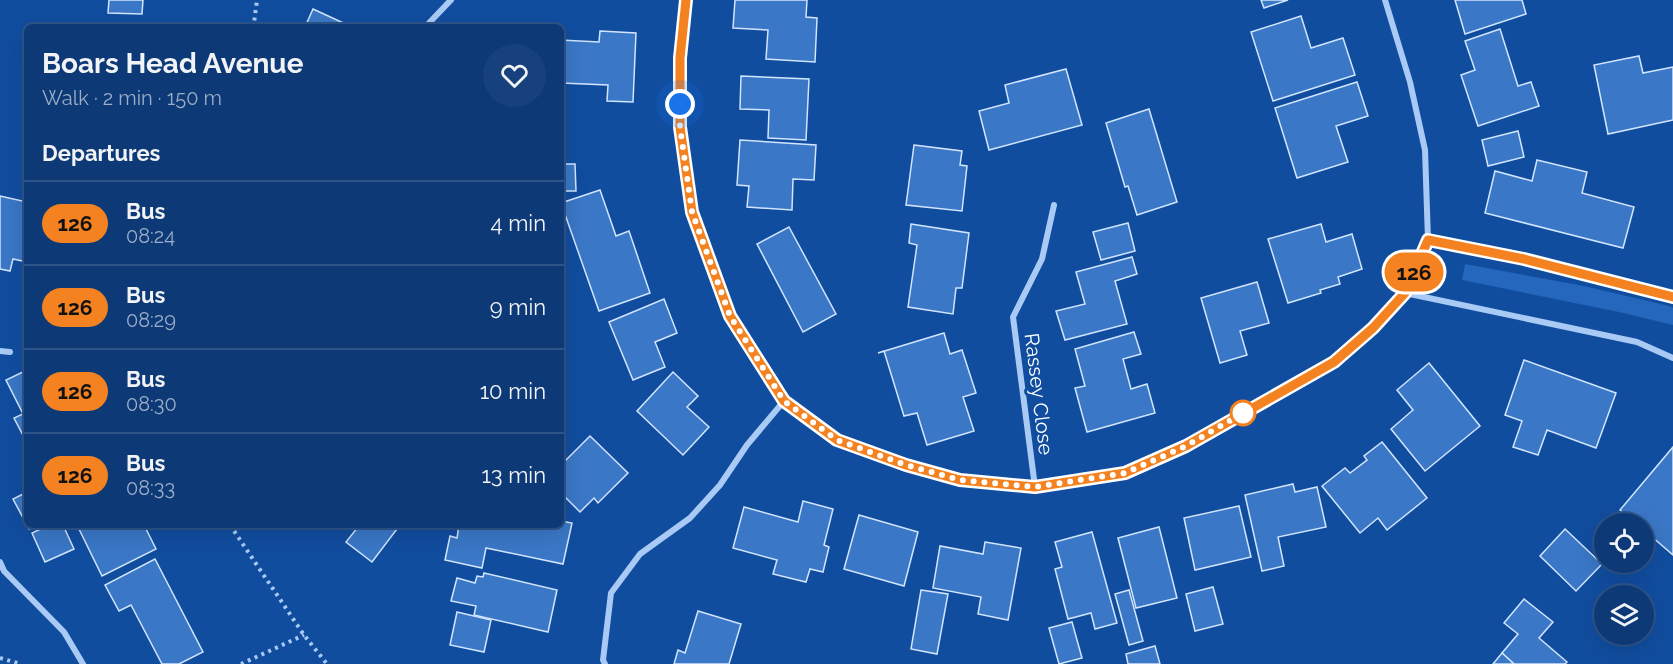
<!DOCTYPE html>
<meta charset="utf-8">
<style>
body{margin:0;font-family:Raleway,sans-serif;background:#16417c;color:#f1f3f6;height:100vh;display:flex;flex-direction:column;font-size:22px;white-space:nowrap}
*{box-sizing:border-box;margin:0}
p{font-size:20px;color:#9aadc6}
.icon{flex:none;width:33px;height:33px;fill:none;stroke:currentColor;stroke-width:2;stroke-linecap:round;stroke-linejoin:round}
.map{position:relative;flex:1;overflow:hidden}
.details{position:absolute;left:24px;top:24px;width:540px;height:504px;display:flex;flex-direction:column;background:#0d3a77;border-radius:9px;box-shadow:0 6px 24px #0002,0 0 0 2px #2d5489}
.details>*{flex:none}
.badge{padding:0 12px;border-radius:20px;font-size:21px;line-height:39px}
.buttons{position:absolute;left:1594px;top:513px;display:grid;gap:12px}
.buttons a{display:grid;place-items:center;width:60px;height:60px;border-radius:50%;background:#0d3a77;box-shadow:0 6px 24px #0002,0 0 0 2px #2d5489;font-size:30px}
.you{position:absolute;width:30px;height:30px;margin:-15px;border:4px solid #fff;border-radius:50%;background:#1a73e8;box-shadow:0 0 0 9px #1a73e833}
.map>.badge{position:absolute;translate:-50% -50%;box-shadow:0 0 0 3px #fff}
h2{padding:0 18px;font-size:22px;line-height:54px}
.round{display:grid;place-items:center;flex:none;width:63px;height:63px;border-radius:32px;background:#16417c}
.head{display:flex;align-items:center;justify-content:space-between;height:102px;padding:0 18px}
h1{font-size:28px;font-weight:700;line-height:45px}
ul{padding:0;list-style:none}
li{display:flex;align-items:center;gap:18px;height:84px;padding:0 18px;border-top:2px solid #2d5489}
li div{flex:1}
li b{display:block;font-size:22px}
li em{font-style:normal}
li .badge{min-width:66px;font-weight:700;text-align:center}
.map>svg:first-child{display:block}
.green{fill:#2467bd}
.building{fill:#3a77c6;stroke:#d1e5fe;stroke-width:1.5}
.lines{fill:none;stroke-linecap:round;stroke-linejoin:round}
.path{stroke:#a9caf5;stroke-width:4;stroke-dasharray:3 4.5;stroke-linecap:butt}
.street{stroke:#a9caf5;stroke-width:6}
.line-casing{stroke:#fff;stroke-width:14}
.line{stroke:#f58220;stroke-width:9}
.walk{stroke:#fff;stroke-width:6;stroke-dasharray:0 10.8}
.stop-dot{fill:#fff;stroke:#f58220;stroke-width:3}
.labels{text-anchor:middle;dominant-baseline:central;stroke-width:6;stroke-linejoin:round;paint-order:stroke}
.street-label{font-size:20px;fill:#fff;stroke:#114d9f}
</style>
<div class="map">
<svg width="1673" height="664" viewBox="0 0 1673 664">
<rect width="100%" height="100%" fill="#114d9f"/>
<!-- green -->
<polygon class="green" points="1465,264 1584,286 1669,306 1673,308 1673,325 1619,312 1462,280"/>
<!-- building -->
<g class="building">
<polygon points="109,0 143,0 142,14 108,13"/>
<polygon points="735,0 807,0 806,17 817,18 815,62 766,59 768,30 733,28"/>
<polygon points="1261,0 1288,0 1264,8"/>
<polygon points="1455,0 1522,0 1526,14 1465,34"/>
<polygon points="313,9 352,27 305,27"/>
<polygon points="1301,16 1311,48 1343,38 1355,75 1273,101 1251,32"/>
<polygon points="1500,29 1518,86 1531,82 1539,106 1478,126 1461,75 1475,70 1465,41"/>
<polygon points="600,31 636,33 633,102 607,101 608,85 561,83 561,40 599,42"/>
<polygon points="1639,56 1643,73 1673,67 1673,120 1608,134 1594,65"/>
<polygon points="1066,69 1082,125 989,150 979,111 1009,103 1005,85"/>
<polygon points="741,76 809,79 806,140 768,138 769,110 740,109"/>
<polygon points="1357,82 1368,116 1336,126 1348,162 1297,178 1275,108"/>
<polygon points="1149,109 1177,202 1137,215 1128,186 1125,187 1106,123"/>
<polygon points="1518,131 1524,157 1488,166 1482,140"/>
<polygon points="740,140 816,145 814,180 793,179 792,210 747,207 749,186 737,185"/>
<polygon points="914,145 962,151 960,165 967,166 962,211 906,205"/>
<polygon points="1537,160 1587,172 1582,193 1634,207 1623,248 1485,213 1495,171 1532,181"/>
<polygon points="561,164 575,164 576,191 561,191"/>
<polygon points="600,190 616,236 629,231 650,293 599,311 561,203"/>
<polygon points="0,196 27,202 27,262 13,259 10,271 0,269"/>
<polygon points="1128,223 1135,251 1101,260 1093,232"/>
<polygon points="911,224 969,233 962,288 956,288 953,314 908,307 917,245 909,243"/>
<polygon points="1321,224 1326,242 1352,234 1362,269 1338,277 1340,284 1320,290 1321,293 1288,303 1268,239"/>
<polygon points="789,227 836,314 803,332 757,244"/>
<polygon points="1132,257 1137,274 1115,281 1127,324 1065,340 1056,311 1085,304 1076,272"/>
<polygon points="1257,282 1269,323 1240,331 1247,355 1220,363 1201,298"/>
<polygon points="664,299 677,333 655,342 665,367 633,380 609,322"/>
<polygon points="1134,332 1141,354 1123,359 1131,389 1147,384 1155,413 1087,432 1075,388 1085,386 1075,349"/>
<polygon points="944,333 950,354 962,350 976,393 963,397 974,431 927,445 917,413 904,416 884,351 878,353"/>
<polygon points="1524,360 1616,393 1596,448 1547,430 1538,455 1513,447 1522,421 1505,415"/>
<polygon points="1429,363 1480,426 1425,471 1391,429 1413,410 1397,390"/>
<polygon points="27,370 27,440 26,441 14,418 23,414 6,380"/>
<polygon points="673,372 698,396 687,407 709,427 683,455 637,411"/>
<polygon points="590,436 628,473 598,503 594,498 580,512 561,493 561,465"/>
<polygon points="1382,442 1427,498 1387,530 1378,518 1360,533 1322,486 1345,468 1350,473 1367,460 1364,456"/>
<polygon points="1673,447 1673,555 1644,530 1644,524 1636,524 1620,510"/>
<polygon points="1293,484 1295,492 1317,487 1326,527 1278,537 1284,566 1262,571 1245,495"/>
<polygon points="27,492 27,525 37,525 29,529 13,499"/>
<polygon points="803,501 833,509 824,545 829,547 823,572 810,569 806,582 773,574 777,560 733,548 744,507 798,522"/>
<polygon points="1239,506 1251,557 1195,570 1184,518"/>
<polygon points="859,515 918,532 904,586 844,569"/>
<polygon points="561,521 572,523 563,564 486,548 482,568 445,560 450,536 457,538 459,525 561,525"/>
<polygon points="49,525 63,525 74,549 45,562 32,533"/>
<polygon points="77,525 144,525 156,549 102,576"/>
<polygon points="355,525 400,525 372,562 346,542 358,527"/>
<polygon points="1159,527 1177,598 1136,608 1118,538"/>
<polygon points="1565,529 1602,564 1576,591 1540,556"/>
<polygon points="1092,532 1117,623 1095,629 1091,613 1068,619 1055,569 1062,567 1055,542"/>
<polygon points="985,542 1021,548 1008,620 978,614 981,597 933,588 940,546 983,554"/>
<polygon points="155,559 203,652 179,664 162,664 131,605 119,611 105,585"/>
<polygon points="484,573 557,590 548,632 474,615 476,606 451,601 457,578 475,583 477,576 483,577"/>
<polygon points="1213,587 1223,624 1195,631 1186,594"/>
<polygon points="921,590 948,594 937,654 911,649"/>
<polygon points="1129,590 1143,641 1129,645 1115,594"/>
<polygon points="1524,599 1553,622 1539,638 1567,662 1565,664 1514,664 1502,653 1518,634 1504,623"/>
<polygon points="698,611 741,624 729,664 674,664 678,650 685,653"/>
<polygon points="457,612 491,620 484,652 450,645"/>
<polygon points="1072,622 1082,658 1059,664 1049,628"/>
<polygon points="1155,646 1160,664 1128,664 1126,654"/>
<polygon points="1502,653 1514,664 1493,664"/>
</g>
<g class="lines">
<!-- path -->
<g class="path">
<polyline points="251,27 254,23 257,0"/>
<polyline points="230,525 304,635 327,664"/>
<polyline points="0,658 21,664"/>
<polyline points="241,664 304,635"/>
</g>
<!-- street -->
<g class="street">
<polyline points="686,0 680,58 680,127 692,211 730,316 784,401 837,440 906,465 960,480 1035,487 1125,473 1186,446 1334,362 1373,328 1405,293 1428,240 1425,150 1410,82 1385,0"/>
<polyline points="428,27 429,23 451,0"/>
<polyline points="1428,240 1524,259 1673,297"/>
<polyline points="1405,293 1637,342 1673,358"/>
<polyline points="0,351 10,352"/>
<polyline points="1035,487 1013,317 1042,259 1054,205"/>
<polyline points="0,562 4,571 64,632 83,664"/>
<polyline points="605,664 603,660 611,593 640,554 690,518 720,485 747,445 784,401"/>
</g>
</g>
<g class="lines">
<defs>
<polyline id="line" points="686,0 680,58 680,127 692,212 730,316 784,401 837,440 906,465 960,480 1035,487 1125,473 1186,446 1334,362 1373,328 1405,293 1428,240 1524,259 1673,297"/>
</defs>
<!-- line casing -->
<use href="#line" class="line-casing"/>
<!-- line -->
<use href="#line" class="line"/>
<!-- walk -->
<polyline class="walk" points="680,104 680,127 692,212 730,316 784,401 837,440 906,465 960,480 1035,487 1125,473 1186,446 1243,413"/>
</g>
<!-- markers -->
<circle class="stop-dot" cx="1243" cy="413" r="12"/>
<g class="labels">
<!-- street labels -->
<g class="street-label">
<text transform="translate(1039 394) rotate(83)">Rassey Close</text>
</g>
</g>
</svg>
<div class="buttons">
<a><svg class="icon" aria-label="locate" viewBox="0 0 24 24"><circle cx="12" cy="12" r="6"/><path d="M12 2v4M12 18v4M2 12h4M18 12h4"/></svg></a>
<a><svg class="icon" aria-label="layers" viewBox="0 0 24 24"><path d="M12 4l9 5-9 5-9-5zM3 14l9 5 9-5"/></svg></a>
</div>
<div class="you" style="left:680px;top:104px"></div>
<b class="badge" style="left:1414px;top:272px;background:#f58220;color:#111">126</b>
<section class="details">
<div class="head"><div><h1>Boars Head Avenue</h1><p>Walk · 2 min · 150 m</p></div><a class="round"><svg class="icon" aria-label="heart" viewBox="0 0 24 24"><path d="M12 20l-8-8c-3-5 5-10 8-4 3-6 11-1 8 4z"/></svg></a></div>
<h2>Departures</h2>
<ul>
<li><span class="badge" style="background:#f58220;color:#111">126</span><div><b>Bus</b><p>08:24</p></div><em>4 min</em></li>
<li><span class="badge" style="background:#f58220;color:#111">126</span><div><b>Bus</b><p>08:29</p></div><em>9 min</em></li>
<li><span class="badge" style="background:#f58220;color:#111">126</span><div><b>Bus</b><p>08:30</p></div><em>10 min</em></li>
<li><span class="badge" style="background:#f58220;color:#111">126</span><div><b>Bus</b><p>08:33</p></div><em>13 min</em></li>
</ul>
</section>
</div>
